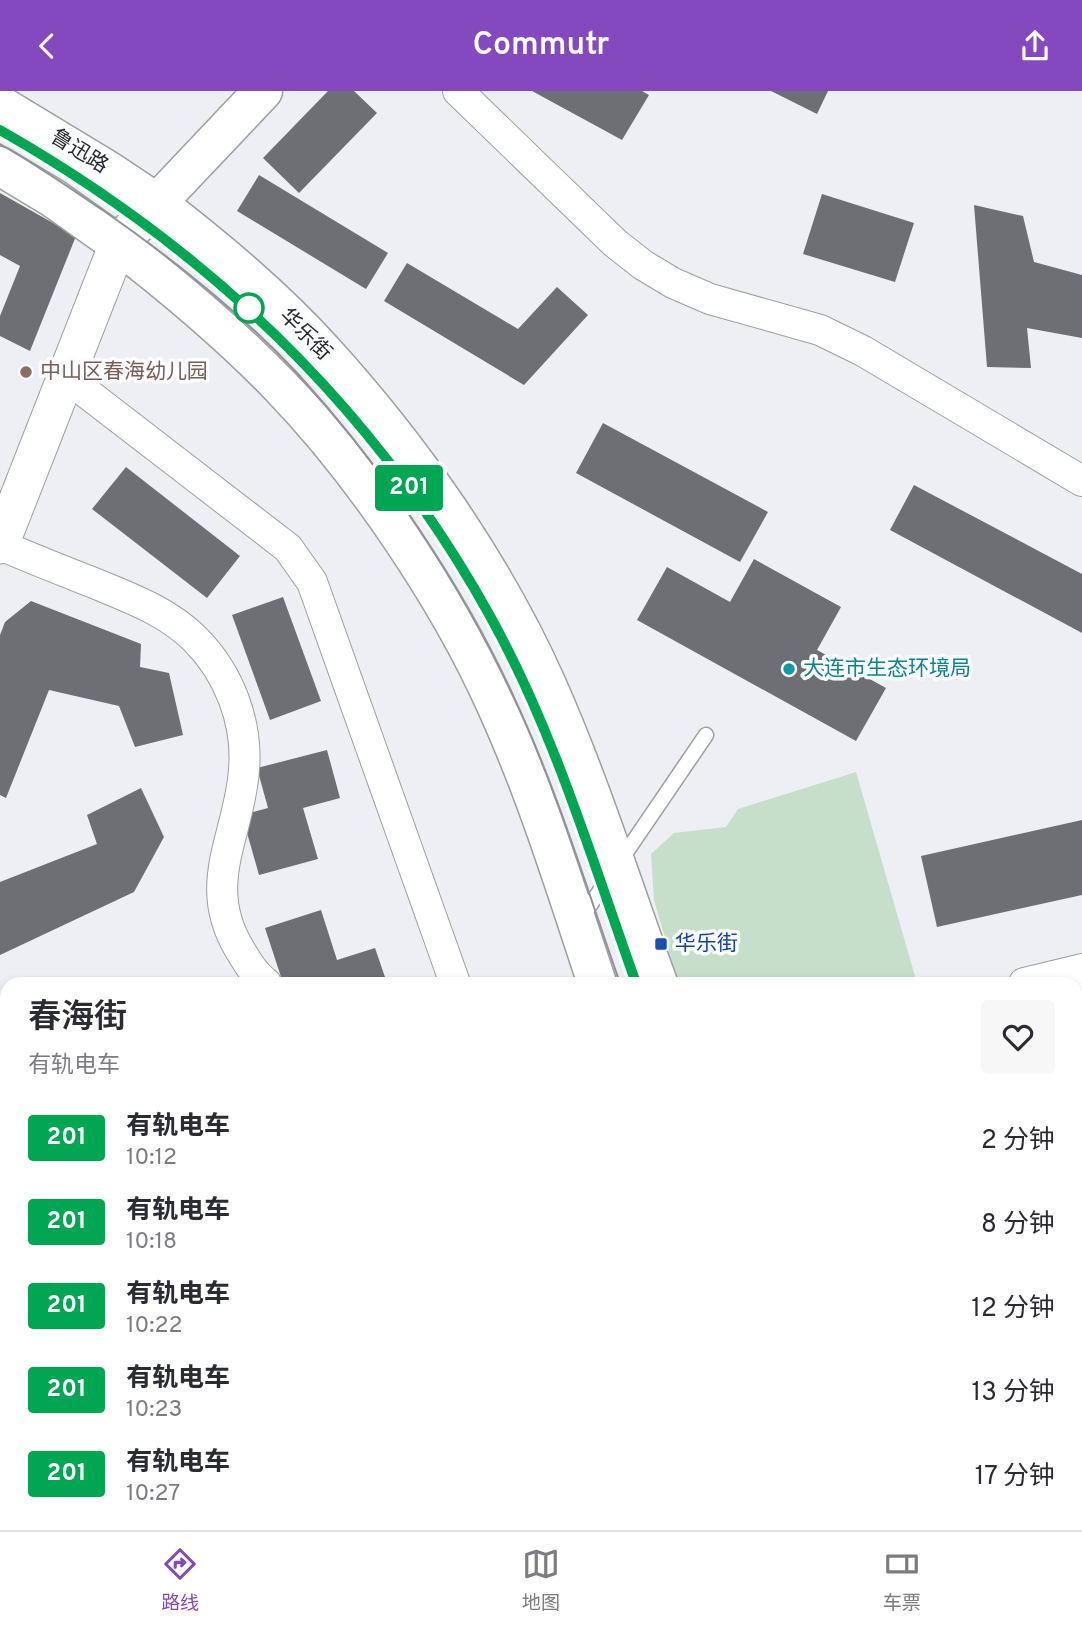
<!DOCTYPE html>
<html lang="zh">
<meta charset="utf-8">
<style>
body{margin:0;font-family:Overpass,"Noto Sans SC",sans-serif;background:#f7f7f7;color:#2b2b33;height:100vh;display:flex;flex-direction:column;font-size:26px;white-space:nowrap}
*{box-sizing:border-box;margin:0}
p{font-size:23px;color:#7c7c81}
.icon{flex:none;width:38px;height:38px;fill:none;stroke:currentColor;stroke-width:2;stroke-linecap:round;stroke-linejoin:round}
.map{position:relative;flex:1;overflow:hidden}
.side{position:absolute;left:0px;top:886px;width:1083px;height:555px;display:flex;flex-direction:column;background:#fff;border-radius:21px 21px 0 0;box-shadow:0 4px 10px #0003}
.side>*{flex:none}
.badge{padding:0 14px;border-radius:5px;font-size:24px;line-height:46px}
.map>.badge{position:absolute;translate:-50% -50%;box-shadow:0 0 0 4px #fff}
.round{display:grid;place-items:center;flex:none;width:74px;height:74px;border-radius:7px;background:#f7f7f7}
.headline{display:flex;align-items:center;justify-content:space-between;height:119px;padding:0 28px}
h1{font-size:33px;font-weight:600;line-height:52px}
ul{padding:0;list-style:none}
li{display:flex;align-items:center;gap:21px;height:84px;padding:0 28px}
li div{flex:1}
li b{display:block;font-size:26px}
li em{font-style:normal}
li .badge{min-width:77px;font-weight:700;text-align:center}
header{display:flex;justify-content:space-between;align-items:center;height:91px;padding:0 28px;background:#8449bf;color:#fff;font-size:32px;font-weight:600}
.dock{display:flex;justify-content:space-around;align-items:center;height:98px;border-top:2px solid #e1e1e2;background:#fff;font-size:19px;color:#7c7c81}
.dock a{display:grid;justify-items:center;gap:4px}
.dock .on{color:#8449bf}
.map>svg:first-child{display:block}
.green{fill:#c5dfcb}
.building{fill:#6e6f75}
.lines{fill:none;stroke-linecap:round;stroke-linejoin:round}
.service-casing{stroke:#9c9ea3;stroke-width:17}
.minor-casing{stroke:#9c9ea3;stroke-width:32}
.tertiary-casing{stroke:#9c9ea3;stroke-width:39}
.secondary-casing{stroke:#9c9ea3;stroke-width:41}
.trunk-casing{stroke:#9c9ea3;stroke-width:41}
.service{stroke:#fff;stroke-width:14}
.minor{stroke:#fff;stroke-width:30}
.tertiary{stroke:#fff;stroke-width:37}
.secondary{stroke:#fff;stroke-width:38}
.trunk{stroke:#fff;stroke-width:38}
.tram{stroke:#909296;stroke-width:2}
.line-casing{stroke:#fff;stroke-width:16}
.line{stroke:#00a651;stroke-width:10}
.stop-dot{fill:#fff;stroke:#00a651;stroke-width:3.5}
.education-dot{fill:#8d6e63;stroke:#fbfcff;stroke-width:2.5}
.culture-dot{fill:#0f9aa8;stroke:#fbfcff;stroke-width:2.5}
.transit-dot{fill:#1a4fb4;stroke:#fbfcff;stroke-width:2.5}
.labels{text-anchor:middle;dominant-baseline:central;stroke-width:7;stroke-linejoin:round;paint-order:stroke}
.street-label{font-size:21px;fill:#262729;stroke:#fbfcff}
.education-label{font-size:21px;fill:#785e54;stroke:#fbfcff;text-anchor:start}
.culture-label{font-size:21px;fill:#0d838f;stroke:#fbfcff;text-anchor:start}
.transit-label{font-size:21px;fill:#164399;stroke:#fbfcff;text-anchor:start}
</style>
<header><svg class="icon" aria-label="back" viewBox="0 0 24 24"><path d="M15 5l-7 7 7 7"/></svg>Commutr<svg class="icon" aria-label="share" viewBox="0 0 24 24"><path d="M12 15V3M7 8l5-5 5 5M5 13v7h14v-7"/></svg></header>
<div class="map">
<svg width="1082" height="1439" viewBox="0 0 1082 1439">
<rect width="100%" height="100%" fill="#edeff5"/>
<!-- green -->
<polygon class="green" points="856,681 917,892 678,892 654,809 651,763 674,742 726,736 738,718"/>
<!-- building -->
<g class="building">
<polygon points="328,0 354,0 377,22 299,102 263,67"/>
<polygon points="532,0 642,0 649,4 622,49"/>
<polygon points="771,0 828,0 817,23"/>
<polygon points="259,84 388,162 366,198 237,120"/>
<polygon points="0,102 76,145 30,260 0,245 0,225 20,175 0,164"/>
<polygon points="822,103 914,132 895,191 803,163"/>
<polygon points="974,114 1023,125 1034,171 1082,184 1082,247 1027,237 1031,277 987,276"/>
<polygon points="407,172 518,238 557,196 588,224 524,294 384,210"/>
<polygon points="603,332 768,421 740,471 576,382"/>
<polygon points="126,376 240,465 207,507 92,418"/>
<polygon points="914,394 1082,483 1082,542 890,439"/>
<polygon points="754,468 841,516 817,559 886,597 856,650 637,529 667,476 730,511"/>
<polygon points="283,506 321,610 270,629 232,524"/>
<polygon points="31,510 141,553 140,576 169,582 183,644 135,656 119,615 49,599 6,707 0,704 0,544 5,531"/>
<polygon points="327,659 340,707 303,717 318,768 259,784 242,724 268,717 257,677"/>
<polygon points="141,697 164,746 134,801 0,864 0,791 97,753 87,724"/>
<polygon points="1082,729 1082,804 937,836 921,765"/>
<polygon points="321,819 337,869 375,857 387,892 312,892 310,886 283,892 265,837"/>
<polygon points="0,960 7,963 7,1036 0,1033"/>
<polygon points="1082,964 1082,1031 1076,1032 1076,966"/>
<polygon points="1076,1170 1082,1176 1082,1272 1076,1267"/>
<polygon points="396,1433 515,1433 521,1439 402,1439"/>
<polygon points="682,1433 753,1433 759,1439 675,1439"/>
<polygon points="844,1433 940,1433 946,1439 849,1439"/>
</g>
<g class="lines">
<defs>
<polyline id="service" points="582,826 706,644"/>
<g id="minor">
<polyline points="458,0 615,152 643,174 673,192 710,208 820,239 863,260 1082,390"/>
<polyline points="66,286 288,457 312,491 455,892"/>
<path d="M 0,454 C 31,467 63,480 94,492 C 130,507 167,520 195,548 C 229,582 248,631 244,679 C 239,746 200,793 240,859 C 248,872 254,883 266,892"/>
<polyline points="1024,892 1082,878"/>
<polyline points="1076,908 1082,907"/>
<polyline points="0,1061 7,1064"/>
<polyline points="0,1395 7,1395"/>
<polyline points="328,1433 333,1439"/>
</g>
<polyline id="tertiary" points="0,454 118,153"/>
<g id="secondary">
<polyline points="0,14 109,80 157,112"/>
<polyline points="0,75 53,107 118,153"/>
</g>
<g id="trunk">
<path d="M 263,0 L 118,153 C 175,197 231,244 281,296 C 363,381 448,507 496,614 C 537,704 566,799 597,892"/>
<path d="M 157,112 C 215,157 273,205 323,260 C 412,358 493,473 547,594 C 590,691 622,793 658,892"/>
<polyline points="1076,1388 1082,1394"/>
<polyline points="1047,1433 1052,1439"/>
</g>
</defs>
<!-- service casing -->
<use href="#service" class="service-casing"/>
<!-- minor casing -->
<use href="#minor" class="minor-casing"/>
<!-- tertiary casing -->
<use href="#tertiary" class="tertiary-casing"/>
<!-- secondary casing -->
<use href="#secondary" class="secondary-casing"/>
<!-- trunk casing -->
<use href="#trunk" class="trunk-casing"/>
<!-- service -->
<use href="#service" class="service"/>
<!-- minor -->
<use href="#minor" class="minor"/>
<!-- tertiary -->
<use href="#tertiary" class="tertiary"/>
<!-- secondary -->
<use href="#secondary" class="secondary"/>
<!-- trunk -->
<use href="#trunk" class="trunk"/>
<!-- tram -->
<g class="tram">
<path d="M 0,39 C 205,156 375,317 490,525 C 554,640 592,769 636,892"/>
<path d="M 0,53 C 36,73 70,97 104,120 C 173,168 241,222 298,283 C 383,376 460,491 513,605 C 557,697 586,796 620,892"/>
<polyline points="1076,1416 1082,1422"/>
<polyline points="1070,1433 1076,1439"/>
</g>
</g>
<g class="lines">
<defs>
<path id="line" d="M 0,39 C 207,157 374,315 490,525 C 554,640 592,769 636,892"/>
</defs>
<!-- line casing -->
<use href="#line" class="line-casing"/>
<!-- line -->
<use href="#line" class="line"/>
</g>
<!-- markers -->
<circle class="stop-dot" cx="249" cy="217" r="14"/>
<circle class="education-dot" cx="26" cy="281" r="7"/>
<circle class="culture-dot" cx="789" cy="578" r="7"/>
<rect class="transit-dot" x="654" y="846" width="14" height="14" rx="3.5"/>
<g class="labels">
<!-- street labels -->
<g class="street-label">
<text transform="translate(79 61) rotate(32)">鲁迅路</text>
<text transform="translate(305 244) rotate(45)">华乐街</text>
</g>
<!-- education labels -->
<g class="education-label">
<text x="40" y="281">中山区春海幼儿园</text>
</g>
<!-- culture labels -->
<g class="culture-label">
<text x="803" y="578">大连市生态环境局</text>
</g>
<!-- transit labels -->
<g class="transit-label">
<text x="675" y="853">华乐街</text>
</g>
</g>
</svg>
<b class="badge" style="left:409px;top:397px;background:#00a651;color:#fff">201</b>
<section class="side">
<div class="headline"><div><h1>春海街</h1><p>有轨电车</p></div><a class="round"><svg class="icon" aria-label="heart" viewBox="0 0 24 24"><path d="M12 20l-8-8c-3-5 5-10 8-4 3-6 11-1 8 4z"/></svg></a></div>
<ul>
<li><span class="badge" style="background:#00a651;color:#fff">201</span><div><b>有轨电车</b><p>10:12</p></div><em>2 分钟</em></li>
<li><span class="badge" style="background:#00a651;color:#fff">201</span><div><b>有轨电车</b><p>10:18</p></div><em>8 分钟</em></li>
<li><span class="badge" style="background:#00a651;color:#fff">201</span><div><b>有轨电车</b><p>10:22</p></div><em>12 分钟</em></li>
<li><span class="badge" style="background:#00a651;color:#fff">201</span><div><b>有轨电车</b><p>10:23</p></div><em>13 分钟</em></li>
<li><span class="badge" style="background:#00a651;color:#fff">201</span><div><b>有轨电车</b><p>10:27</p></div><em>17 分钟</em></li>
</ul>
</section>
</div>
<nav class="dock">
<a class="on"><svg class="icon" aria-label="directions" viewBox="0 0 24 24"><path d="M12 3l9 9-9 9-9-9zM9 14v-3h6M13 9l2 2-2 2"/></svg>路线</a>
<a><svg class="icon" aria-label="map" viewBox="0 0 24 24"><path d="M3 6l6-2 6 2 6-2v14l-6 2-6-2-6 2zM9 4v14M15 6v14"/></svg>地图</a>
<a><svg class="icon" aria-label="tickets" viewBox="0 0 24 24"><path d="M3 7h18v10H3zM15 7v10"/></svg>车票</a>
</nav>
